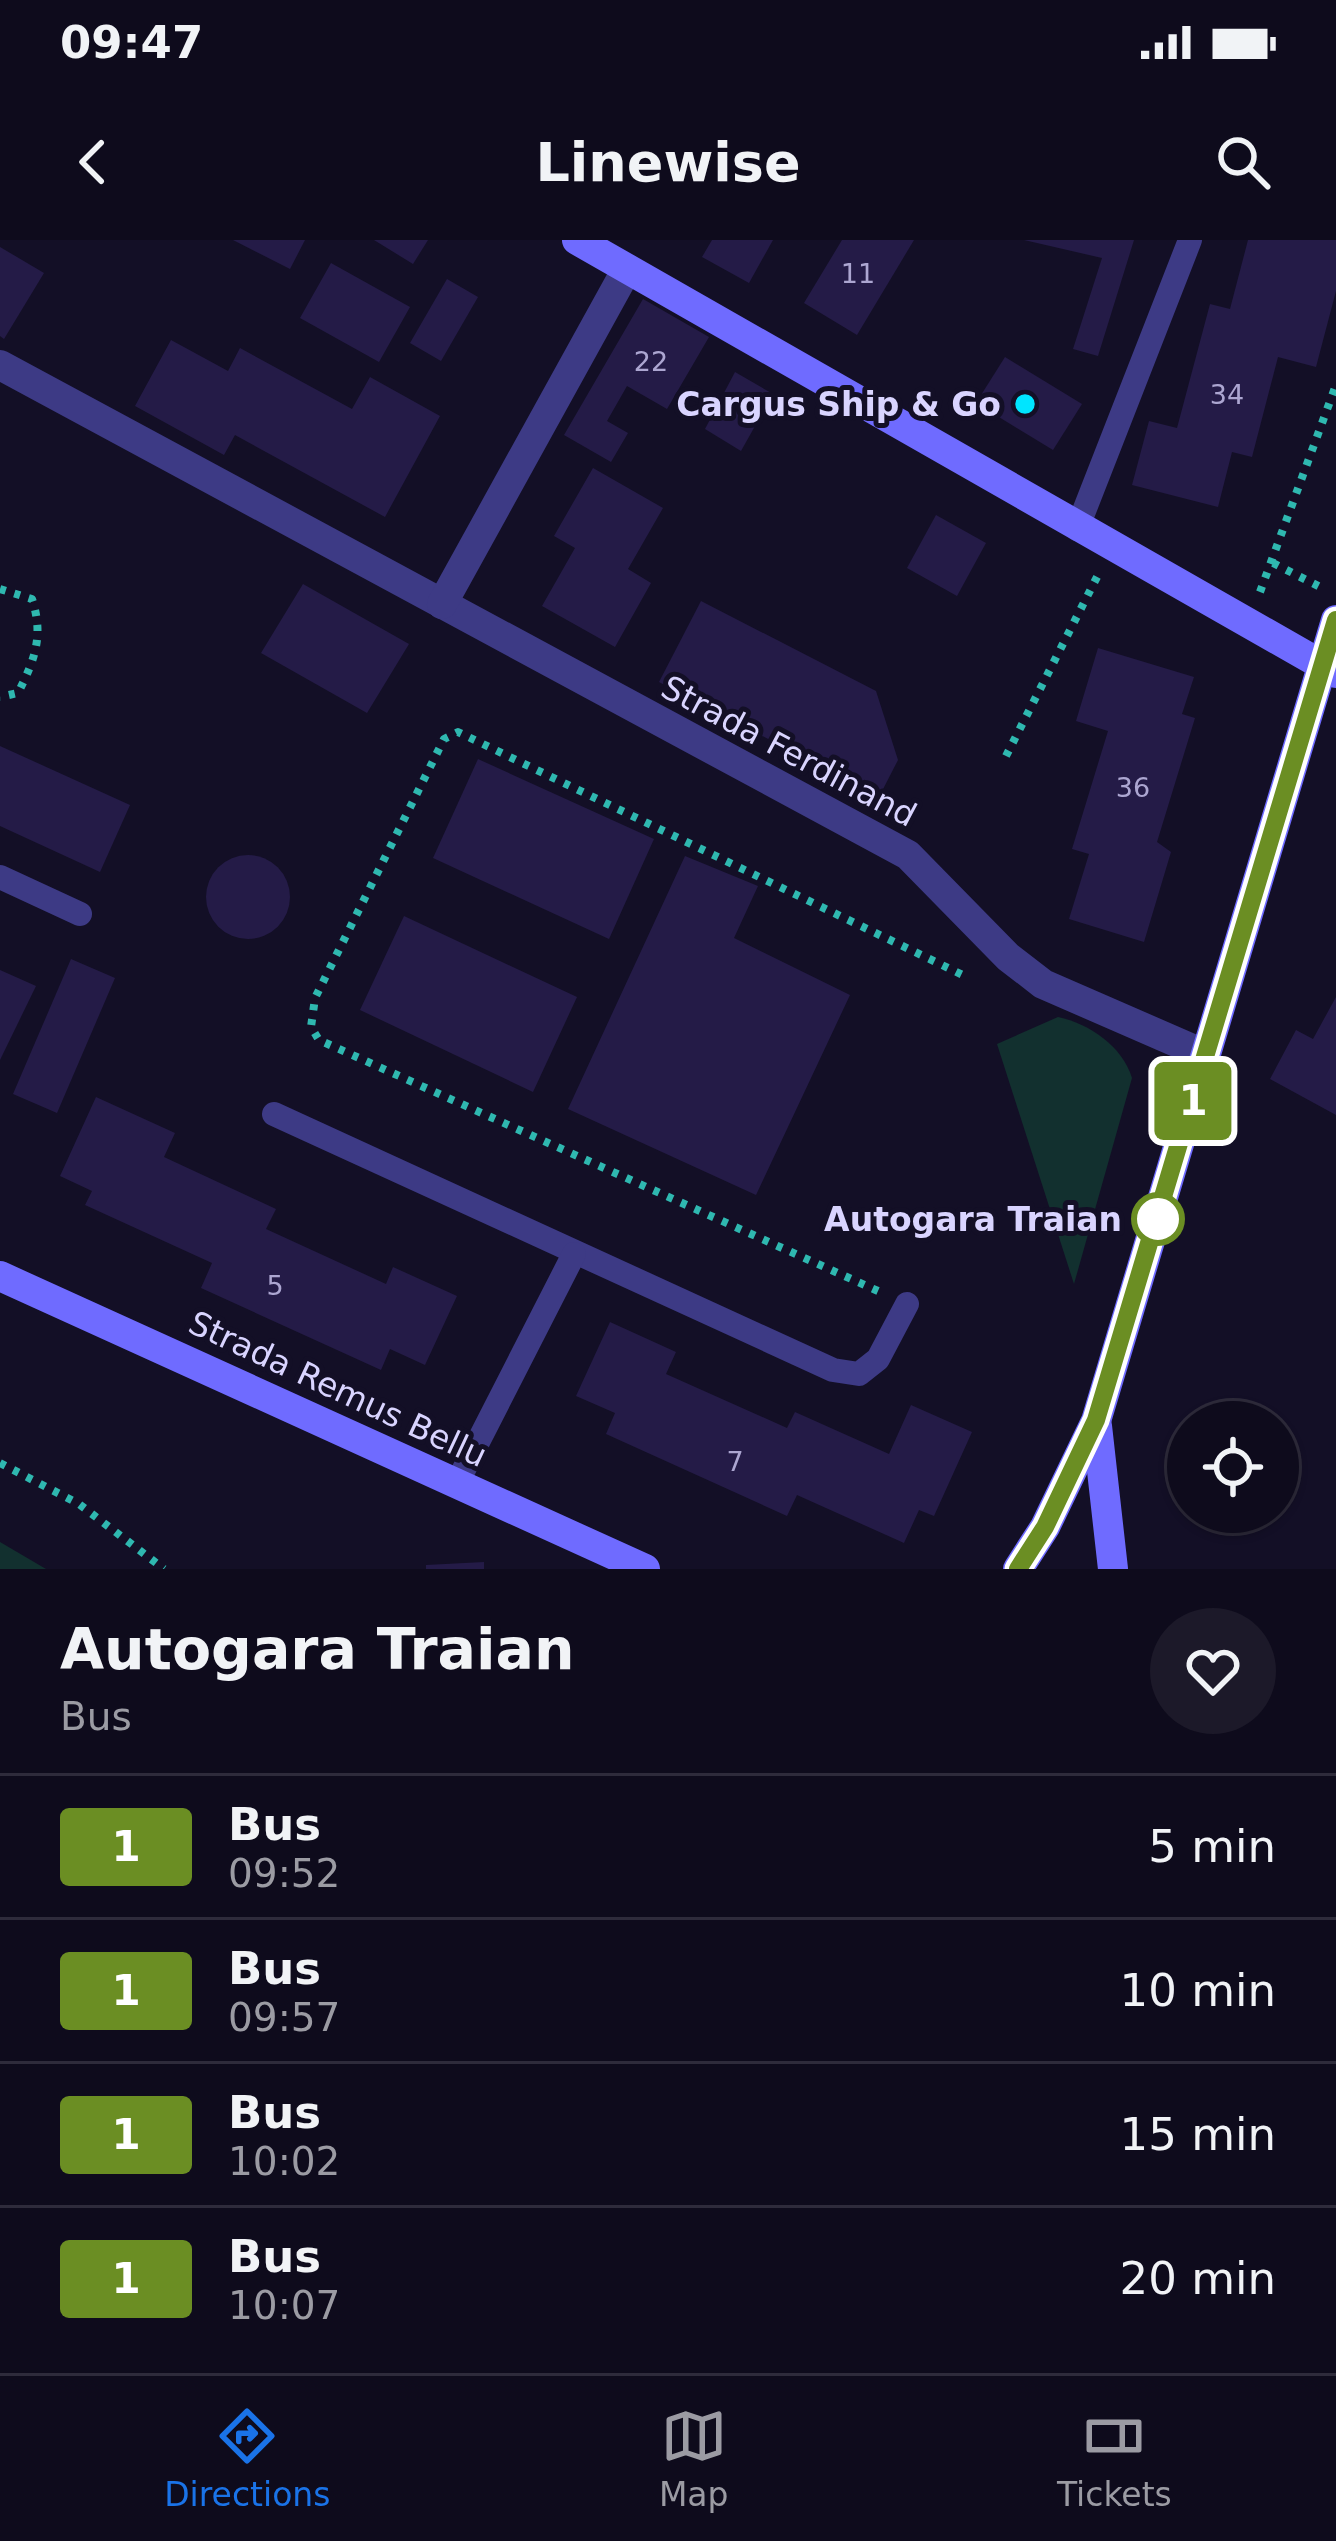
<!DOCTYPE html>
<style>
body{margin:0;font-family:"DejaVu Sans",sans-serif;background:#1c1929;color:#f1f3f6;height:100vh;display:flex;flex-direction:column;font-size:45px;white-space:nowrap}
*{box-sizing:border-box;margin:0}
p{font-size:39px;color:#9b9ba3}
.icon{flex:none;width:66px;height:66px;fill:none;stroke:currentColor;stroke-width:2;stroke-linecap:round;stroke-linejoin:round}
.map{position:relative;height:1329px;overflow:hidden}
.panel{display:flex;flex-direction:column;background:#0e0b1c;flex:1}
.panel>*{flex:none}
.badge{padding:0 24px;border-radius:9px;font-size:42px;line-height:78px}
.fabs{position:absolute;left:1167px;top:1161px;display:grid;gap:24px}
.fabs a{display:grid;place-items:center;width:132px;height:132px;border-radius:50%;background:#0e0b1c;box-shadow:0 3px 9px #0004,0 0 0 3px #2e2b3b;font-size:60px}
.map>.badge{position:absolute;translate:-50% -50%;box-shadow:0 0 0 6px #fff}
.round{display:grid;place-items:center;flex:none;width:126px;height:126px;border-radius:63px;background:#1c1929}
.summary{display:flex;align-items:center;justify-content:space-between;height:204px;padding:0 60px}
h1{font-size:57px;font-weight:700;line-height:90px}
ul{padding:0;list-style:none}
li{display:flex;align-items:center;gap:36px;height:144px;padding:0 60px;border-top:3px solid #2e2b3b}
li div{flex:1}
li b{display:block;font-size:45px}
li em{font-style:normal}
li .badge{min-width:132px;font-weight:700;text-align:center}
.status{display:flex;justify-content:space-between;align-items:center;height:84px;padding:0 60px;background:#0e0b1c;direction:ltr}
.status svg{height:33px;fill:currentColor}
header{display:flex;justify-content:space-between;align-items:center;height:156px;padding:0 60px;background:#0e0b1c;font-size:54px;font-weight:700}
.menu{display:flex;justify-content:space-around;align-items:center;height:168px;border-top:3px solid #2e2b3b;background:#0e0b1c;font-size:33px;color:#9b9ba3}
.menu a{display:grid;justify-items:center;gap:6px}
.menu .selected{color:#1a73e8}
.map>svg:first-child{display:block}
.green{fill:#12302f}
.building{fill:#241b47}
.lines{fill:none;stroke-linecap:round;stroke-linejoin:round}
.path{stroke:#2fb8b0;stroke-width:8;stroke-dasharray:6 9;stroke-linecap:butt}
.lane{stroke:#3d3a85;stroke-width:24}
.street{stroke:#3d3a85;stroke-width:30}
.secondary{stroke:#6f6bff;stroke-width:30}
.line-casing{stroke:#fff;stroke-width:27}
.line{stroke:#6b8e23;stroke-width:18}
.poi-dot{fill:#00e5ff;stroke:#130f26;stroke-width:4.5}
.stop-dot{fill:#fff;stroke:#6b8e23;stroke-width:6}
.labels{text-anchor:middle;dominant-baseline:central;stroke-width:10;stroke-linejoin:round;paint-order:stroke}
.number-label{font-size:27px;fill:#aca6d1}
.poi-label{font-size:33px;font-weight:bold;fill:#d9d4ff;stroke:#130f26;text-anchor:end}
.street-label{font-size:33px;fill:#d9d4ff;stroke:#130f26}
.stop-label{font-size:33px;font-weight:bold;fill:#d9d4ff;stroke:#130f26;text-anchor:end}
</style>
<div class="status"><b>09:47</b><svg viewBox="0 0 49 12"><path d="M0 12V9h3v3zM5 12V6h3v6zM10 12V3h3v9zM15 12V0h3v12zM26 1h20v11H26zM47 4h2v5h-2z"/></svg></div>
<header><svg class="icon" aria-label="back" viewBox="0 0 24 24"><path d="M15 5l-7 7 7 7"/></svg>Linewise<svg class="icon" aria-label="search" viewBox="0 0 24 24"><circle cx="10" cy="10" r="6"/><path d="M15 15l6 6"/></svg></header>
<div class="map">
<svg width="1336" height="1329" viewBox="0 0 1336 1329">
<rect width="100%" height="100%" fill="#130f26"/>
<!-- green -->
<g class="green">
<path d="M 1058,777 C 1090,784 1122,806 1132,838 L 1074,1044 L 997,804 Z"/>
<polygon points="0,1302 46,1329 0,1329"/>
</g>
<!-- building -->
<g class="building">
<polygon points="233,0 305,0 290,29"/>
<polygon points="374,0 428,0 413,24"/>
<polygon points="712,0 773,0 749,43 702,17"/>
<polygon points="842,0 914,0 857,95 804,63"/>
<polygon points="1024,0 1134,0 1098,116 1073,109 1102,18"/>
<polygon points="1248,0 1336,0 1336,51 1316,127 1278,117 1252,217 1232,212 1218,267 1132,245 1149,181 1177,188 1210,64 1230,69"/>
<polygon points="0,7 44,33 4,99 0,96"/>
<polygon points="331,23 410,67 379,122 300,78"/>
<polygon points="447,39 478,57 441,121 410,103"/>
<polygon points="643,59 709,97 667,169 627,146 607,181 628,193 611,222 564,195"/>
<polygon points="171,100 228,131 240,108 352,169 370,137 440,176 385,277 235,195 224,215 135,166"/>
<polygon points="1005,117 1082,164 1053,210 976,163"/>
<polygon points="735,132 773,154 741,211 705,189"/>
<polygon points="593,228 663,268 628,329 651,343 615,407 542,366 575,308 554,296"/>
<polygon points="936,275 986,303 957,356 907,328"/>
<polygon points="303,344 409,404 367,473 261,413"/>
<polygon points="701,361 876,451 898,520 879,557 659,442"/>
<polygon points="1098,408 1194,437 1182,474 1195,478 1157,602 1171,612 1144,702 1069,679 1089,614 1072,609 1108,491 1076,481"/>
<polygon points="0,506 130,565 100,632 0,586"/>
<polygon points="478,519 654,599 609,699 433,618"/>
<circle cx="248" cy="657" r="42"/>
<polygon points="685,616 758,646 734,698 850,755 756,955 568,869"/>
<polygon points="404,676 577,757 533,852 360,770"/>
<polygon points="71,719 115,738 57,873 13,854"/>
<polygon points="0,730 36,746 0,820"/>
<polygon points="1336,757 1336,875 1270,839 1296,790 1313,799"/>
<polygon points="96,857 175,893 164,917 276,969 266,989 386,1044 393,1027 457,1056 425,1125 390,1109 381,1130 201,1048 212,1023 85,965 92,951 60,936"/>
<polygon points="610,1082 676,1112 666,1134 787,1188 795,1172 889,1214 911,1165 972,1192 934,1276 919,1270 904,1303 797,1255 787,1276 606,1194 615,1173 576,1156"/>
<polygon points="484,1322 484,1329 426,1329 426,1325"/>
</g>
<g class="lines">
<!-- path -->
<g class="path">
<polyline points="1273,323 1324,349"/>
<path d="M 0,349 L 32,359 C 44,396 35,419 18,453 L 0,457"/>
<polyline points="1260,352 1336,145"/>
<polyline points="1006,516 1098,335"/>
<polyline points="878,1051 319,800 311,787 315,758 444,499 458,492 969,738"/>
<polyline points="0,1223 79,1264 164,1329"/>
</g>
<!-- lane -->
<g class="lane">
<polyline points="1077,289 1190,0"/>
<polyline points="0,637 80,674"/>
<polyline points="274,874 833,1130 859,1134 878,1119 907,1064"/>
<polyline points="457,1243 574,1014"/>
</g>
<!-- street -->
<g class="street">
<polyline points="0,125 908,615 1008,717 1043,744 1206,815"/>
<polyline points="442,364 627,29"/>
</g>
<!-- secondary -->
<g class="secondary">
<polyline points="577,0 1336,433"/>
<polyline points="0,1036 645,1329"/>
<polyline points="1097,1186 1113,1329"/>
<polyline points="1018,1329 1045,1287 1096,1181 1336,380"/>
</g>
</g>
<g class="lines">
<defs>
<polyline id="line" points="1018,1329 1045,1287 1096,1180 1336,380"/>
</defs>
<!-- line casing -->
<use href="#line" class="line-casing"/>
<!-- line -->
<use href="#line" class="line"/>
</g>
<!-- markers -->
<circle class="poi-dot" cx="1025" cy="164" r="12"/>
<circle class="stop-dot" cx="1158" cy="979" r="24"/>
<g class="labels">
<!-- number labels -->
<g class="number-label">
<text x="858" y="33">11</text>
<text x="651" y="121">22</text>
<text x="1227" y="154">34</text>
<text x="1133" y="547">36</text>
<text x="275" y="1045">5</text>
<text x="735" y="1221">7</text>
</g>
<!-- poi labels -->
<g class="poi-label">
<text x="1001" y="164">Cargus Ship &amp; Go</text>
</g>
<!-- street labels -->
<g class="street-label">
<text transform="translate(789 511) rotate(28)">Strada Ferdinand</text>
<text transform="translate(338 1149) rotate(25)">Strada Remus Bellu</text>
</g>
<!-- stop labels -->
<g class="stop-label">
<text x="1122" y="979">Autogara Traian</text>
</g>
</g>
</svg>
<div class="fabs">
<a><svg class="icon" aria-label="locate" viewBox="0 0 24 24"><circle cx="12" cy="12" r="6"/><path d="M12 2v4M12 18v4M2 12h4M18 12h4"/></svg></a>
</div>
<b class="badge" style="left:1193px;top:861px;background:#6b8e23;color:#fff">1</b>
</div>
<section class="panel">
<div class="summary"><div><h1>Autogara Traian</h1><p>Bus</p></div><a class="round"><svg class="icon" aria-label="heart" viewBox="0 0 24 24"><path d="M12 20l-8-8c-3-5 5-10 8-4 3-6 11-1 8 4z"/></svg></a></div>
<ul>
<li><span class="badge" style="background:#6b8e23;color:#fff">1</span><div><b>Bus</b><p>09:52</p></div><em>5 min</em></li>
<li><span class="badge" style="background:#6b8e23;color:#fff">1</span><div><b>Bus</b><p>09:57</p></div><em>10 min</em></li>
<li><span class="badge" style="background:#6b8e23;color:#fff">1</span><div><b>Bus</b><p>10:02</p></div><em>15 min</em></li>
<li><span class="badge" style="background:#6b8e23;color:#fff">1</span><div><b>Bus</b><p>10:07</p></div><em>20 min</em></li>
</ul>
</section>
<nav class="menu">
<a class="selected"><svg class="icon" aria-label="directions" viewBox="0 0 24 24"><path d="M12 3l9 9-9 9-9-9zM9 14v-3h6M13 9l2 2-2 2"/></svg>Directions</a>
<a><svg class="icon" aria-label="map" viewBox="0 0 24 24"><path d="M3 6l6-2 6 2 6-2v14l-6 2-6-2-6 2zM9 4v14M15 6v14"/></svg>Map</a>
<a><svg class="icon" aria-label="tickets" viewBox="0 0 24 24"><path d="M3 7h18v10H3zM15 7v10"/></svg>Tickets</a>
</nav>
